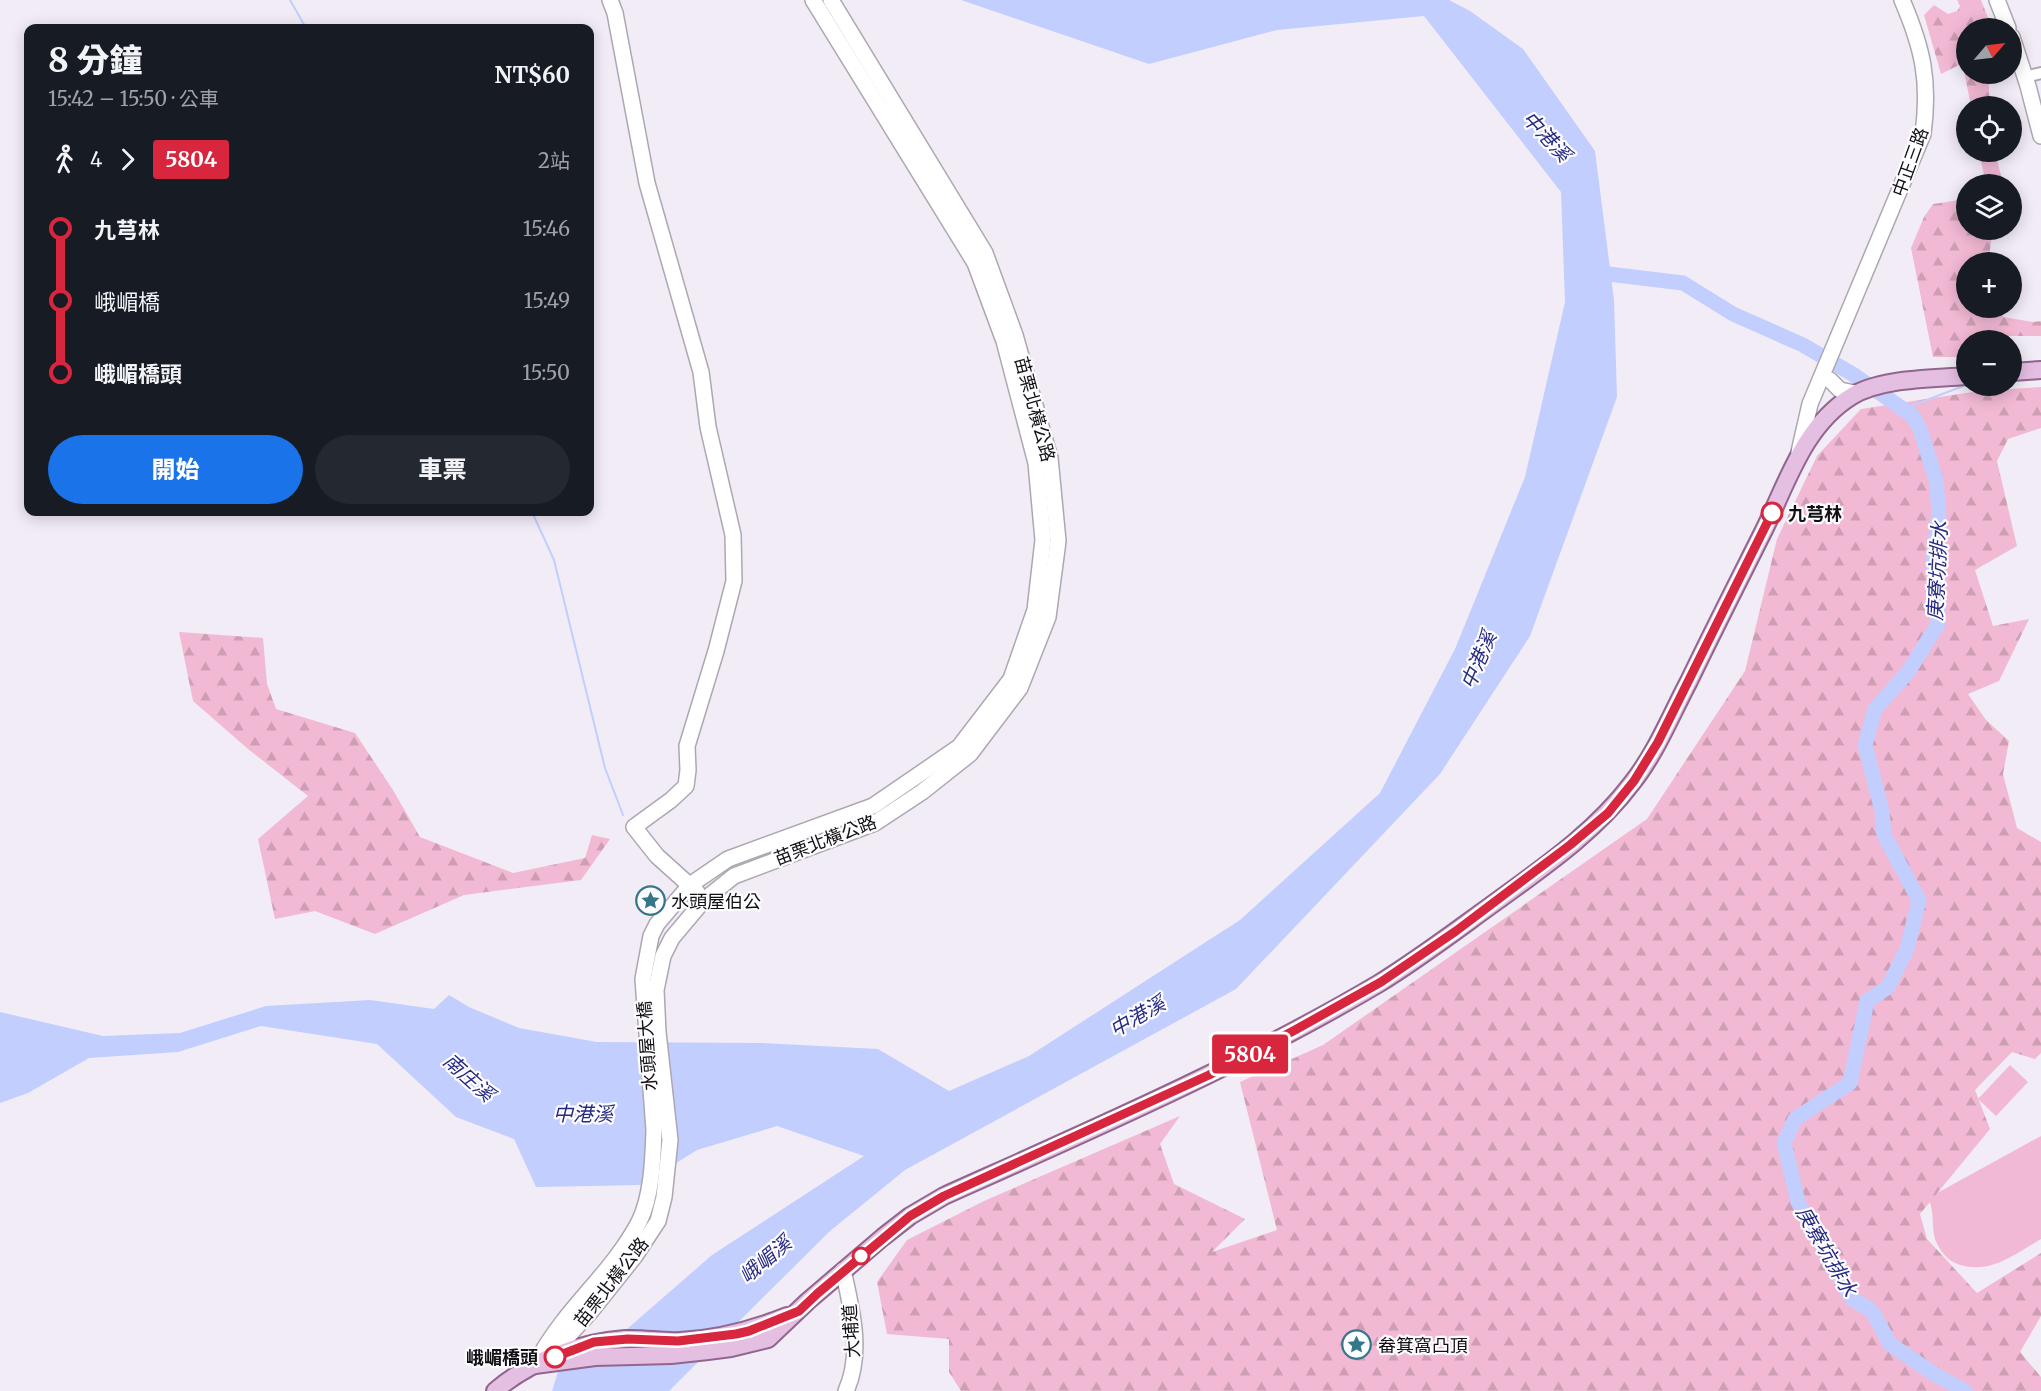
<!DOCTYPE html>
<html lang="zh-TW">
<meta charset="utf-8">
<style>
body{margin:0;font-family:Merriweather,"Noto Sans TC",serif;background:#242831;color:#f1f3f6;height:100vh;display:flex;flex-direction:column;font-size:22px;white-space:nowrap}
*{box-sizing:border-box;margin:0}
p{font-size:20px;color:#9ea1a6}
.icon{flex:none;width:33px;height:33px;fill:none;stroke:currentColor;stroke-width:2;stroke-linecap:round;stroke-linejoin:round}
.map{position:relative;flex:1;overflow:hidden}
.side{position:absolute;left:24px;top:24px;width:570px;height:492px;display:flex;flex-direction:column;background:#171b24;border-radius:12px;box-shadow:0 3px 15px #0003}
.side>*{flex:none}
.badge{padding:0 12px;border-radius:4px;font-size:21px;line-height:39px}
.needle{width:39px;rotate:62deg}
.fabs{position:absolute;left:1956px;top:18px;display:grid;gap:12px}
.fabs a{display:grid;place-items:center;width:66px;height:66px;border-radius:50%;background:#171b24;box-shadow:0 3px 15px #0003;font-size:30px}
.map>.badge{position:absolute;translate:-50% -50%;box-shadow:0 0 0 3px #fff}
.legs{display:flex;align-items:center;gap:9px;height:66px;padding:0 24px;font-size:20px}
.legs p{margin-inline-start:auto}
.summary{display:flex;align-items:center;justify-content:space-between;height:102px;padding:0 24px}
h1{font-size:33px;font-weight:800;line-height:45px}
.primary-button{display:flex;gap:12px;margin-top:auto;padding:12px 24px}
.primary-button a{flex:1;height:69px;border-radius:36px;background:#1a73e8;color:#fff;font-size:24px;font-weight:800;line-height:69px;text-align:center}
.primary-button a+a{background:#242831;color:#f1f3f6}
ul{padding:0 24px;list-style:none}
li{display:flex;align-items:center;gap:21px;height:72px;font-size:22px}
li i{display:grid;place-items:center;width:9px;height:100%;margin:0 8px;background:currentColor}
li i::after{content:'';width:15px;height:15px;margin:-8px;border:4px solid;border-radius:50%;background:#171b24}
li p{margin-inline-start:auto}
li:first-child i{background:linear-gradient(#0000 50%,currentColor 0)}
li:last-child i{background:linear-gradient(currentColor 50%,#0000 0)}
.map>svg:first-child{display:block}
.grass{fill:#f2b9d4}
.forest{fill:url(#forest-firs)}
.water{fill:#c2cefe}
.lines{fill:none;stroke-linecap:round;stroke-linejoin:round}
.stream{stroke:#c2cefe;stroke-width:2}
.river{stroke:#c2cefe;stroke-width:15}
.street-casing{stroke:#ada7b1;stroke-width:14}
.secondary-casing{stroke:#ada7b1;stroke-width:18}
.primary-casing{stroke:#90668d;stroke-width:20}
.street{stroke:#fff;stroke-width:10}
.secondary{stroke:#fff;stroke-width:15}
.primary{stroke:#e5bfe2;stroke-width:16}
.line-1-casing{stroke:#fff;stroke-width:14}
.line-1{stroke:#d7263d;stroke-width:9}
.stop-1-dot{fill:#fff;stroke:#d7263d;stroke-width:3}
.labels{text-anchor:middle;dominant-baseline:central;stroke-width:4.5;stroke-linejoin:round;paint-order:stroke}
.street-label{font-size:18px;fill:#121014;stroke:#fdfcfe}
.stop-label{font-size:18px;font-weight:bold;fill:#121014;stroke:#fdfcfe;text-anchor:start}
.poi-label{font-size:18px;fill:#121014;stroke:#fdfcfe;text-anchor:start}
.water-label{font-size:20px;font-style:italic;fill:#262b81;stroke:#fdfcfe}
</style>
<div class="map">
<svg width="2041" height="1391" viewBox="0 0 2041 1391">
<defs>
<pattern id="forest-firs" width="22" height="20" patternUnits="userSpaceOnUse" patternTransform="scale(1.5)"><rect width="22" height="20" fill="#f2b9d4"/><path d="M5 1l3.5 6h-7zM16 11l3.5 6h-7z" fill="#ce9eb5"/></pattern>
</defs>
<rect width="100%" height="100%" fill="#f2ecf7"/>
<!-- grass -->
<g class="grass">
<polygon points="2010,1065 2028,1082 1996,1116 1978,1099"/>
<path d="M 2041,1136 L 2041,1239 C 2015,1254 1987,1277 1955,1263 C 1946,1259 1939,1249 1935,1239 C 1931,1224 1935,1211 1928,1198 Z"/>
</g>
<!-- forest -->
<g class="forest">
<polygon points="1957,0 1981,0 1992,28 1966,28 1966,57 1962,58 1959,65 1941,74 1924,15 1934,5 1948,14 1957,11 1960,6"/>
<path d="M 1964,71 C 1970,76 1979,73 1988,74 L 1990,106 L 1971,106 Z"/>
<polygon points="1979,152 1995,152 2003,184 1986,184"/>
<polygon points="1966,199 1966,230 1993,230 1988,262 1966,262 1966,308 2000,308 2003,317 2033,322 2041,321 2041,336 1985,336 1985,340 1966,340 1966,357 1933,357 1911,248 1924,217 1933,204"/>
<polygon points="2041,387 2041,428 2008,439 1997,461 2017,546 1975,570 1993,626 2029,619 1999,681 1968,694 1986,720 2009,741 2003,774 2017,828 2041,842 2041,1053 2035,1059 2012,1052 1975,1090 1990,1129 1920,1214 1927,1239 1977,1293 2041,1253 2041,1316 2020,1352 2041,1377 2041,1391 961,1391 949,1372 949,1339 887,1334 877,1282 907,1240 984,1201 1180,1116 1160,1144 1174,1184 1245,1219 1212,1252 1277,1230 1240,1082 1323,1045 1647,819 1745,671 1777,539 1817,456 1861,409 1979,391"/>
<polygon points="179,632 263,638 267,684 276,709 355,733 393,790 420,837 513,873 585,858 592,835 610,839 581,880 464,895 375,934 315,911 275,919 258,839 308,796 248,749 193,701"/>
</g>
<!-- water -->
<polygon class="water" points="961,0 1449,0 1470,11 1523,49 1595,151 1614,300 1617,397 1530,636 1440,774 1236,989 905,1170 830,1231 669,1391 552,1391 558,1372 619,1336 712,1255 864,1156 777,1126 697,1150 641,1185 536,1187 514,1139 456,1117 377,1044 261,1026 178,1052 89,1058 28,1093 0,1103 0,1012 103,1036 180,1033 266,1006 370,1000 434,1009 449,995 469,1007 519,1028 597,1042 762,1043 878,1049 949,1091 1029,1056 1240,920 1380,793 1455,649 1525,477 1565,302 1561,192 1424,16 1277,30 1149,64"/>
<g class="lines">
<!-- stream -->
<g class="stream">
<polyline points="290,0 306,28"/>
<polyline points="1903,409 1966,385"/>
<polyline points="532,512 554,560 605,768 623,815"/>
</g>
<!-- river -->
<polyline class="river" points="1600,273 1683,283 1733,314 1803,345 1854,375 1913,416 1920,429 1936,480 1939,511 1933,562 1938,599 1938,624 1908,672 1875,709 1865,745 1882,811 1884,835 1919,900 1907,949 1888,987 1867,1001 1850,1083 1795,1119 1784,1143 1798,1202 1851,1298 1872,1311 1890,1344 1934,1374 1965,1391"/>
<defs>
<polyline id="street" points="2025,77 2041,73"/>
<g id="secondary">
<polyline points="610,0 615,13 647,183 701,372 708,427 733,535 734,581 716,651 687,746 688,770 686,786 671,800 634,827 657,856 697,892"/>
<polyline points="1997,0 2008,28"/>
<polyline points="2012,37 2028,86 2041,136"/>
<polyline points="1830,380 1840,390 1855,393"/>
<path d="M 1799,452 L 1810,404 L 1923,134 C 1930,81 1923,49 1902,0"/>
<path d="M 843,1270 C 852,1310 863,1353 846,1391"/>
<path d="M 540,1356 C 567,1307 613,1272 639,1222 C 652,1196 653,1159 654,1130 L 643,979 L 651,936 L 657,924 L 690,885 L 728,859 L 873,806 L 959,747 L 1011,679 L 1035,610 L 1043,540 L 1036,463 L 1004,341 L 975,263 L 813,0"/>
<polyline points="544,1357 562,1343 592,1310 635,1256 658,1221 664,1197 670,1140 658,1032 656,990 663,956 672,938 704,900 734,876 875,823 922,792 970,754 1020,688 1048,617 1058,541 1050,458 1015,335 985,253 831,0"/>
</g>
<g id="primary">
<polyline points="2012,372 2041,370"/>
<path d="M 535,1365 L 595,1357 L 671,1355 L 708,1351 L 731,1348 L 768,1339 L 808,1301 L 883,1237 L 910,1216 L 944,1196 C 1091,1130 1239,1066 1378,984 C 1419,959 1458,929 1497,901 C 1545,866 1596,831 1632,783 C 1656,753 1671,715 1689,681 C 1713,631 1738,582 1763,532 C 1787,484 1803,426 1852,396 C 1880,378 1933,379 1966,376"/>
<path d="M 495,1391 C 530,1361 580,1342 625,1339 C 644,1338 662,1342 680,1341 C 718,1339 752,1330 787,1316"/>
</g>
</defs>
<!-- street casing -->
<use href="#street" class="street-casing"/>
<!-- secondary casing -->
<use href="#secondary" class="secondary-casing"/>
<!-- primary casing -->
<use href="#primary" class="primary-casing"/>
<!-- street -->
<use href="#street" class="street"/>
<!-- secondary -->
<use href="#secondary" class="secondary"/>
<!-- primary -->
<use href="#primary" class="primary"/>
</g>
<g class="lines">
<defs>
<polyline id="line-1" points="555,1357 594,1342 628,1339 678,1341 736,1334 749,1331 799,1311 818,1293 910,1216 944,1196 1209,1075 1295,1030 1381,982 1456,931 1570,845 1608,813 1634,781 1658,742 1772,513"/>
</defs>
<!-- line-1 casing -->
<use href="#line-1" class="line-1-casing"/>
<!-- line-1 -->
<use href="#line-1" class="line-1"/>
</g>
<!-- icons -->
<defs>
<symbol id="sight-ring" viewBox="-11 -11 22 22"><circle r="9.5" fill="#fdfcfe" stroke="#347788" stroke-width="1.5"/><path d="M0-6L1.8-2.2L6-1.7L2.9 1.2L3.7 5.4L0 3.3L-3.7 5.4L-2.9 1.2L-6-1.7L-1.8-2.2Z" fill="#347788"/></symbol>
</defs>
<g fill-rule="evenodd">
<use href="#sight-ring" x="634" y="884" width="33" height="33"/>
<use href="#sight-ring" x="1340" y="1328" width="33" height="33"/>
</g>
<!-- markers -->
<g class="stop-1-dot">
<circle cx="1772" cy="513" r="10"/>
<circle cx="861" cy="1256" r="8"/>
<circle cx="555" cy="1357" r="10"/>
</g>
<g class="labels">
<!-- street labels -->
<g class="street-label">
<text transform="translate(1910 162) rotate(-70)">中正三路</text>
<text transform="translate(1035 409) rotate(75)">苗栗北橫公路</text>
<text transform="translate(825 840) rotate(-21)">苗栗北橫公路</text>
<text transform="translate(647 1046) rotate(-94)">水頭屋大橋</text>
<text transform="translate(611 1282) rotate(-52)">苗栗北橫公路</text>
<text transform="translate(851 1331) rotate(-94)">大埔道</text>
</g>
<!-- stop labels -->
<g class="stop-label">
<text x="1788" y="513">九芎林</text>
<text x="538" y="1357" text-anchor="end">峨嵋橋頭</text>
</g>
<!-- poi labels -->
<g class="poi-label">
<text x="671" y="901">水頭屋伯公</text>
<text x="1378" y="1345">畚箕窩凸頂</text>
</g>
<!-- water labels -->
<g class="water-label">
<text transform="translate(1547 136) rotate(47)">中港溪</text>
<text transform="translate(1937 571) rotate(-87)">庚寮坑排水</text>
<text transform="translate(1478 660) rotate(-67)">中港溪</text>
<text transform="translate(1137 1016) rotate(-30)">中港溪</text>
<text transform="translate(469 1077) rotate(42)">南庄溪</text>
<text x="583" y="1113">中港溪</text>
<text transform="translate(1827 1251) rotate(60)">庚寮坑排水</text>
<text transform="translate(765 1259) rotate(-40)">峨嵋溪</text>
</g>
</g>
</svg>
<div class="fabs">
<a><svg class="needle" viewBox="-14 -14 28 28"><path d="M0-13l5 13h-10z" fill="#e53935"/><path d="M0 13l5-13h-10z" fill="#9ea1a6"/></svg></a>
<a><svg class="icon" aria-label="locate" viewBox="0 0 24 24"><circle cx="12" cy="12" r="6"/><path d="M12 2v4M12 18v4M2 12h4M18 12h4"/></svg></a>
<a><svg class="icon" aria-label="layers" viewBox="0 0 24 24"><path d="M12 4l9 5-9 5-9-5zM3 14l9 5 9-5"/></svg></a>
<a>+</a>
<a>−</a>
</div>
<b class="badge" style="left:1250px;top:1054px;background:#d7263d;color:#fff">5804</b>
<section class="side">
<div class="summary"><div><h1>8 分鐘</h1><p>15:42 – 15:50 · 公車</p></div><b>NT$60</b></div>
<div class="legs"><svg class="icon" aria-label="walk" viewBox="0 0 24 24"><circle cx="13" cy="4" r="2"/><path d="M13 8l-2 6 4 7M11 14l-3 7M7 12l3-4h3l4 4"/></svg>4<svg class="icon" aria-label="forward" viewBox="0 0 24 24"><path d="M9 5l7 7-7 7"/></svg><b class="badge" style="background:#d7263d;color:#fff">5804</b><p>2站</p></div>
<ul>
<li><i style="color:#d7263d"></i><b>九芎林</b><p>15:46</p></li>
<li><i style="color:#d7263d"></i><span>峨嵋橋</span><p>15:49</p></li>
<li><i style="color:#d7263d"></i><b>峨嵋橋頭</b><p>15:50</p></li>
</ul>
<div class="primary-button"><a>開始</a><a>車票</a></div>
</section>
</div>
